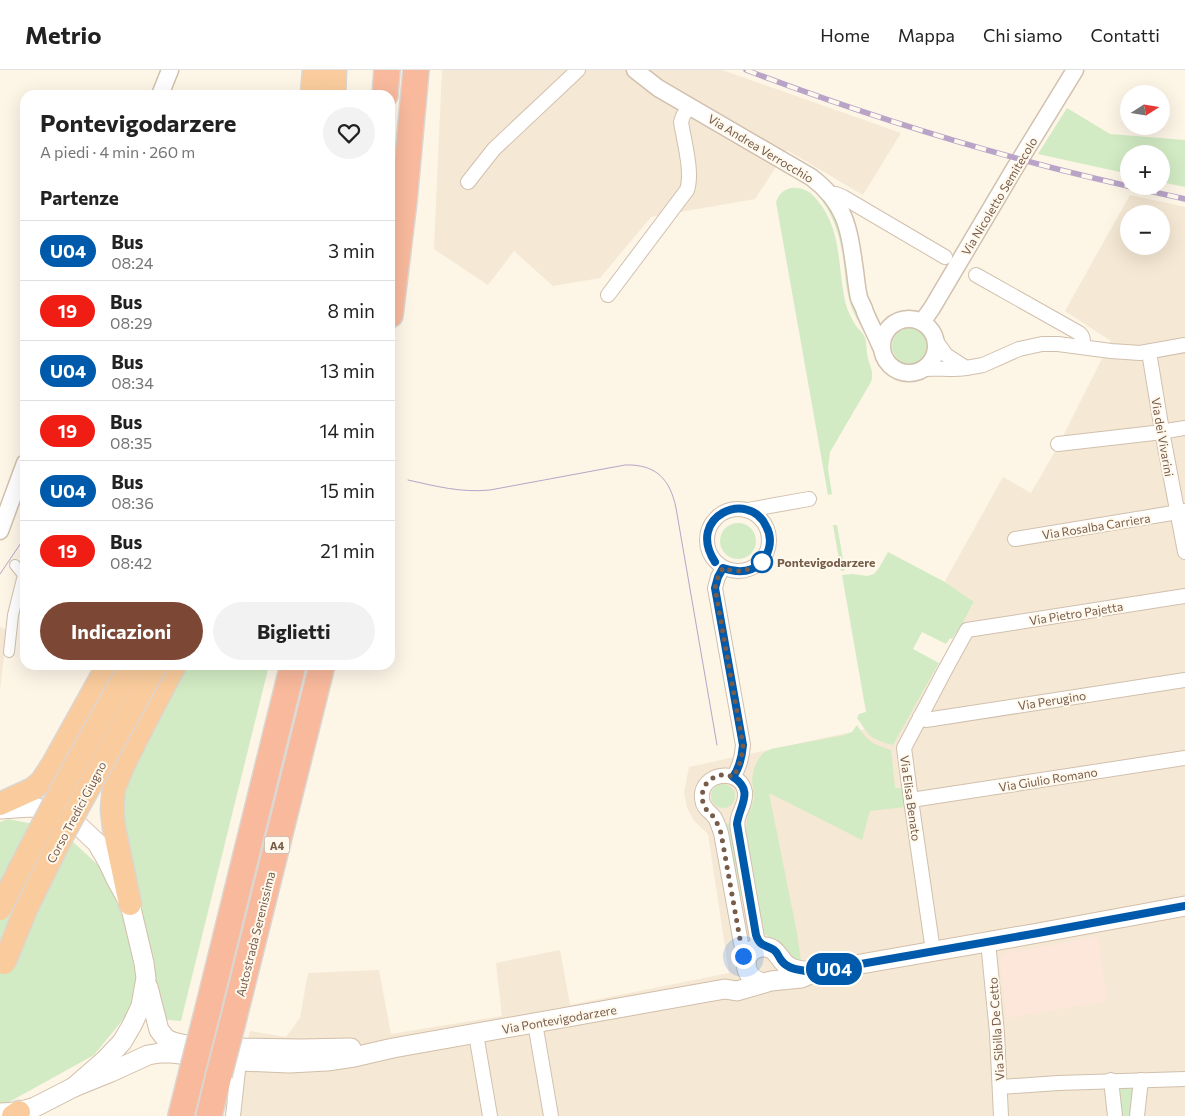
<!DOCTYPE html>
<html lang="it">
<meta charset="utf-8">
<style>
body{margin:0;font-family:Commissioner,sans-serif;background:#f2f2f2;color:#222;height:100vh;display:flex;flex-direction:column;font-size:19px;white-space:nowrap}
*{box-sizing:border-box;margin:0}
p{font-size:16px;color:#767676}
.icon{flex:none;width:28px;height:28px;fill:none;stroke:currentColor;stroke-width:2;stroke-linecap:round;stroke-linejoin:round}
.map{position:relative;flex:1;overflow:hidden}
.drawer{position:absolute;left:20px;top:20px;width:375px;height:580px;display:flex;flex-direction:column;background:#fff;border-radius:15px;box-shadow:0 5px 20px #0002}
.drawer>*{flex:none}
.badge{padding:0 10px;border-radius:16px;font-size:18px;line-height:32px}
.needle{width:32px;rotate:78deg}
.controls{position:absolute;left:1120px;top:15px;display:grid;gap:10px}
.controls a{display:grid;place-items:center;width:50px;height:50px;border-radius:50%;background:#fff;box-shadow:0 5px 20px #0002;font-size:25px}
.you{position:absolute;width:25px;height:25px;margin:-12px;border:4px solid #fff;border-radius:50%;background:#1a73e8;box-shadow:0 0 0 8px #1a73e833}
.map>.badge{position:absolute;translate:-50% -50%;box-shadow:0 0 0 2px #fff}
h2{padding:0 20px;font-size:19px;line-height:45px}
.round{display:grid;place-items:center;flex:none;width:52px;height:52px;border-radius:26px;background:#f2f2f2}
.headline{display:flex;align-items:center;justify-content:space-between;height:85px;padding:0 20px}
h1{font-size:24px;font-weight:700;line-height:38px}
.button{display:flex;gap:10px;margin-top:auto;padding:10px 20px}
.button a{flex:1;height:58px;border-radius:30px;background:#7c4734;color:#fff;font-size:20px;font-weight:700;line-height:58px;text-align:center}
.button a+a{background:#f2f2f2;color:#222}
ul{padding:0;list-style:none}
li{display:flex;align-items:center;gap:15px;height:60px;padding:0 20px;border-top:1px solid #e0e0e0}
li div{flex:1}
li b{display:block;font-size:19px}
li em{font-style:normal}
li .badge{min-width:55px;font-weight:700;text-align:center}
header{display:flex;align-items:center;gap:30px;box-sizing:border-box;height:70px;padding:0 25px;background:#fff;border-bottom:1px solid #e0e0e0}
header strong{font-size:24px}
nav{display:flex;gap:28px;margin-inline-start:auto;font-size:18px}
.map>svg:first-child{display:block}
.residential{fill:#f5e8d4;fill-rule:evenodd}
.commercial{fill:#fde6da}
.green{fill:#d2ebc4}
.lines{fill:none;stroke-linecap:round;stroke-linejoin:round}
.pedestrian-casing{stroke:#d1c0ae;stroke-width:12}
.minor-casing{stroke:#d1c0ae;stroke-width:16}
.tertiary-casing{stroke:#d1c0ae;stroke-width:19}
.secondary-casing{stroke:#d2bea9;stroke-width:21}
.trunk-casing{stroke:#dcd5d0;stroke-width:25}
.motorway-casing{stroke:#dcd5d0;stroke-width:28}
.pedestrian{stroke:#fff;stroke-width:10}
.minor{stroke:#fff;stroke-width:14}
.tertiary{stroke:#fff;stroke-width:16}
.secondary{stroke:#fff;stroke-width:19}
.trunk{stroke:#facc9d;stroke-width:22}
.motorway{stroke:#f8b99c;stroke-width:25}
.tram{stroke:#b9a4c8;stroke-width:1}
.rail-casing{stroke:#b9a4c8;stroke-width:5.5}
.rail{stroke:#fff9ed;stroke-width:4;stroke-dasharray:11;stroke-linecap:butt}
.trunk-bridge-casing{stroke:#dcd5d0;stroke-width:25;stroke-linecap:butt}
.motorway-bridge-casing{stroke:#dcd5d0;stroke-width:28;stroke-linecap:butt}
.trunk-bridge{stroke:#facc9d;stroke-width:22}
.motorway-bridge{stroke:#f8b99c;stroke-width:25}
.line-casing{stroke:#fff;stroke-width:11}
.line{stroke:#005aab;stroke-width:8}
.walk{stroke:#775c4a;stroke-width:5;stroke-dasharray:0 9}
.stop-dot{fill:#fff;stroke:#005aab;stroke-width:2.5}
.labels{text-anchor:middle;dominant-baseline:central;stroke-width:4;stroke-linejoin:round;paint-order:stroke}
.shield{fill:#fff9ed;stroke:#a08b7b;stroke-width:1}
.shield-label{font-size:11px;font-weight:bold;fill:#775c4a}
.street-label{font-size:12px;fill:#775c4a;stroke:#fff9ed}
.stop-label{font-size:12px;font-weight:bold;fill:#775c4a;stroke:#fff9ed;text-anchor:start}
</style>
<header>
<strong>Metrio</strong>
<nav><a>Home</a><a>Mappa</a><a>Chi siamo</a><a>Contatti</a></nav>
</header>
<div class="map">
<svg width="1185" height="1046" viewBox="0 0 1185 1046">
<rect width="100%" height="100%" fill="#fdf5e6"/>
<!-- residential -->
<g class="residential">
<polygon points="442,0 722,0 901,63 863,125 787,80 755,129 651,147 600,208 553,216 514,181 488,215 434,179"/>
<path d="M 1130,125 L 1185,137 L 1185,1046 L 229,1046 L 250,961 L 286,967 L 300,948 L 308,903 L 379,900 L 391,964 L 502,946 L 496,893 L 560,880 L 570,935 L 729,903 L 708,764 L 694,751 L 687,737 L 684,723 L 689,697 L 907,650 L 974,533 L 944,513 L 1003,407 L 1031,423 L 1056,380 L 1111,271 L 1065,241 ZM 1129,144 L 1161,144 L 1161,176 L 1129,176 Z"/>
<polygon points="0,557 7,560 0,620"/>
</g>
<!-- commercial -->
<polygon class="commercial" points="1098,866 1107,931 1007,948 1000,894 1001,888 1008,881 1029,879"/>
<!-- green -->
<g class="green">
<polygon points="1067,38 1110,64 1185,70 1185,117 1161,112 1161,84 1129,84 1129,104 1038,84"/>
<path d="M 791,118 C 802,117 810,121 817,130 C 843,160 837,199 846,235 C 848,242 852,249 856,256 C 858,259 861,261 863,264 C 867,270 866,276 867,283 C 868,294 875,301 871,312 L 830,382 L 828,399 L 832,424 L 828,425 L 776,132 C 779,124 783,120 791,118 Z"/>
<path d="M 818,123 L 830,137 L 839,155 L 843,169 L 853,233 L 857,243 L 863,253 L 861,255 C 844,231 847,208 842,181 C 838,159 831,141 817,124 Z"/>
<circle cx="910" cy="276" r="18"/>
<circle cx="738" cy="471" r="18"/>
<polygon points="833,455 837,455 845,500 841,501"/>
<path d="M 888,482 L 943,511 L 974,532 L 962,554 L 952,569 L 950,568 L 946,574 L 922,562 L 913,579 L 939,593 L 893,675 C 871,669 870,667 857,648 L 859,644 L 866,642 L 842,505 L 853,504 L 867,506 L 874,504 L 879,498 Z"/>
<polygon points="187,595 269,595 181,951 126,946 94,985 0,1037 0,752 8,749 59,759 97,794 123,725 145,671"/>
<path d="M 857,655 C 867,671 872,674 891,680 L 895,718 L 902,718 L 905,737 L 870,741 L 862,770 L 769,723 L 797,863 L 801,891 C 790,890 790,881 782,874 C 777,869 769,868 764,863 L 746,762 L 747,748 L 754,729 L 752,709 L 754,698 L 758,690 L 763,683 L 771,679 L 845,665 L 852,662 Z"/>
<circle cx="723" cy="726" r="12"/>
<polygon points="734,753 746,825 736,827 723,754"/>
<polygon points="1119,1018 1135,1018 1132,1046 1122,1046"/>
</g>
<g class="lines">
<defs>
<polyline id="pedestrian" points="9,582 13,545 23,505 15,495"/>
<g id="minor">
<polyline points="468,112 494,79 578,0"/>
<polyline points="830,124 836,124 843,127 945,187"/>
<path d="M 976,205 L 1079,263 C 1084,267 1083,271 1082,276"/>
<path d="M 608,225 L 687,120 C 693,103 684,71 681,52 L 683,46 L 689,36"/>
<polyline points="1149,282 1162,361 1185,482"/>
<polyline points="966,298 983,295 1019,279 1042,274 1058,274 1111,281 1140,283 1185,275"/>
<path d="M 923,299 C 938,298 952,300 966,298 L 946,285 L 936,271"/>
<polyline points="1058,374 1154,363 1185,358"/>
<circle cx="738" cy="470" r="31"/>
<polyline points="748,440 809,429"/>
<polyline points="1015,469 1185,441"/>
<path d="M 723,498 L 718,507 L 715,518 L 743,675 C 742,687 740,697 733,707"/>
<polyline points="920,647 926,650 1185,610"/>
<polyline points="911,730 1185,688"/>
<polyline points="988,872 997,963 1001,1046"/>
<polyline points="933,881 911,730 904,678 944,602 967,560 1185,526"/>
<path d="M 746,894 L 743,884 L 721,763 C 719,758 718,753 715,748 C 710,741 703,739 702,729 C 699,703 740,696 745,722 C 746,731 742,737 739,745 C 737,750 737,755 738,760 L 757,868 L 760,873 L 768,877"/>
<polyline points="535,953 551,1046"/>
<polyline points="476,964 490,1046"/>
<polyline points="1111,1010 1115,1046"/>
<polyline points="1000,1017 1058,1013 1185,1009"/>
<polyline points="233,1046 239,991"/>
<polyline points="1137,1046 1141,1010"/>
</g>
<g id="tertiary">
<path d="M 635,0 L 658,18 L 811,107 C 847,134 849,160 855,201 C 856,210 857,219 859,228 C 861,233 864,237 865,242 C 870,254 876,265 881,277"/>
<polyline points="160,25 170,0"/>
<circle cx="909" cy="276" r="27"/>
<polyline points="922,252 932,238 1013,101 1075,0"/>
<polyline points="0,461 25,393"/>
</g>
<g id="secondary">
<polyline points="0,739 31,737 54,741 78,755 97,773 108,792 116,809 130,834 144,893 146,908 141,936 132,955 122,972 104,991 74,1017 35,1037 19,1042 0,1043"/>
<path d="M 764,913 C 741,910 740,878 763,877 C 777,876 779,891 789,897 C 796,901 805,901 812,902"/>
<polyline points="148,917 159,960 166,969 173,972 186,975 243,978 301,979 351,978"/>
<polyline points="74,1017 111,1002 148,985 160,983 172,983 239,991 289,993 327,991 354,987 393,978 725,919 737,921 771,911 801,908 815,902 1038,863 1185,836"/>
</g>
<g id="trunk">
<polyline points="312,25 314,0"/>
<polyline points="334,25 335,0"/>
<polyline points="0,734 33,719 42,711 53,694 108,595"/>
<polyline points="130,834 114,758 112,739 114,718 123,696 143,656 175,595"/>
<polyline points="13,1046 19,1042"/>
</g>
<g id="motorway">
<polyline points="385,25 387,0"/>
<polyline points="390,245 404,131 416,0"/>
<polyline points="208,939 293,595"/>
<polyline points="232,955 322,595"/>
<polyline points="181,1046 192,1002"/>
<polyline points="209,1046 219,1005"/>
</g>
</defs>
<!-- pedestrian casing -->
<use href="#pedestrian" class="pedestrian-casing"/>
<!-- minor casing -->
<use href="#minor" class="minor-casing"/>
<!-- tertiary casing -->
<use href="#tertiary" class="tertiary-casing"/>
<!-- secondary casing -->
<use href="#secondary" class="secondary-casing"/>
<!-- trunk casing -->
<use href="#trunk" class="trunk-casing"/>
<!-- motorway casing -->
<use href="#motorway" class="motorway-casing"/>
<!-- pedestrian -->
<use href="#pedestrian" class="pedestrian"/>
<!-- minor -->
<use href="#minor" class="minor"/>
<!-- tertiary -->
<use href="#tertiary" class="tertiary"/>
<!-- secondary -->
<use href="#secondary" class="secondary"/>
<!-- trunk -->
<use href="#trunk" class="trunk"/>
<!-- motorway -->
<use href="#motorway" class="motorway"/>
<!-- tram -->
<g class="tram">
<path d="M 408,410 C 435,416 461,423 490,420 L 625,395 C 656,394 670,409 676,438 L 717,675"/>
<polyline points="0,504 25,467"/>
</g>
<defs>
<path id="rail" d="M 746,0 C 841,36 939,68 1038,94 C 1086,107 1136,118 1185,129"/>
</defs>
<!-- rail casing -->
<use href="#rail" class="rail-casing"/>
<!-- rail -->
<use href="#rail" class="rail"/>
<defs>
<g id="trunk-bridge">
<path d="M 0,839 C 40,756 86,676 131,595"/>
<polyline points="4,893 26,839 61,768 156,595"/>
</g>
<g id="motorway-bridge">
<polyline points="192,1002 208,939"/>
<polyline points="219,1005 232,955"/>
</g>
</defs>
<!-- trunk-bridge casing -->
<use href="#trunk-bridge" class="trunk-bridge-casing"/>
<!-- motorway-bridge casing -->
<use href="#motorway-bridge" class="motorway-bridge-casing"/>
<!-- trunk-bridge -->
<use href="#trunk-bridge" class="trunk-bridge"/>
<!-- motorway-bridge -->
<use href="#motorway-bridge" class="motorway-bridge"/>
</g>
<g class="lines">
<defs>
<path id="line" d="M 715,492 C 685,446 749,419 766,456 C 770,463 771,470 769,478 C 763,501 743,505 723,498 L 718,507 L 715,518 L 743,675 C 742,687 740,697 733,707 C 755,721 739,736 737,754 L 756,865 C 760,877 765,874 774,880 C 778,883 778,886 781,890 C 789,901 803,900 815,902 L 1038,863 L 1185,836"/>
</defs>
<!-- line casing -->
<use href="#line" class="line-casing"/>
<!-- line -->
<use href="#line" class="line"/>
<!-- walk -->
<path class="walk" d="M 743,886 L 721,763 C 719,758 717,752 714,748 C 712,744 708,743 706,739 C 700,730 701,717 710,710 C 717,704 725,704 733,707 C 740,697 742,687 743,675 L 715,518 L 718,507 L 723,498 C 741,504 747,501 762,492"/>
</g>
<!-- markers -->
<circle class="stop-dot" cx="762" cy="492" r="10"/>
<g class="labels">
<!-- shield labels -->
<rect class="shield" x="264.5" y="766.5" width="25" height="17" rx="4"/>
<g class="shield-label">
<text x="277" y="775">A4</text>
</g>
<!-- street labels -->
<g class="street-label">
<text transform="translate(761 78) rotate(31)">Via Andrea Verrocchio</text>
<text transform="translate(999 126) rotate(-59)">Via Nicoletto Semitecolo</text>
<text transform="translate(1163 367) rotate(80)">Via dei Vivarini</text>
<text transform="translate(1096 456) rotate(-9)">Via Rosalba Carriera</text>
<text transform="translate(1076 543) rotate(-9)">Via Pietro Pajetta</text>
<text transform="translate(1052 630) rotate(-9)">Via Perugino</text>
<text transform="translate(1048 709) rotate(-9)">Via Giulio Romano</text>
<text transform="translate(911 728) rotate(82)">Via Elisa Benato</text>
<text transform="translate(76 742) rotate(-62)">Corso Tredici Giugno</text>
<text transform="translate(255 864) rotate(-76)">Autostrada Serenissima</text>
<text transform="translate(559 949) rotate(-10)">Via Pontevigodarzere</text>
<text transform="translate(996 959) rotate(-94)">Via Sibilla De Cetto</text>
</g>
<!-- stop labels -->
<g class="stop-label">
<text x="777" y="492">Pontevigodarzere</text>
</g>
</g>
</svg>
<div class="controls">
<a><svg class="needle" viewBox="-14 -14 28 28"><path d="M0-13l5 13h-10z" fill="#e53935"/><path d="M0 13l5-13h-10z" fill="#767676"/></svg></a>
<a>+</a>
<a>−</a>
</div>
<div class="you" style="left:743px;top:886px"></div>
<b class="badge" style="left:834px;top:899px;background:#005aab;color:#fff">U04</b>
<section class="drawer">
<div class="headline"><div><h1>Pontevigodarzere</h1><p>A piedi · 4 min · 260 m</p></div><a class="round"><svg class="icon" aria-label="heart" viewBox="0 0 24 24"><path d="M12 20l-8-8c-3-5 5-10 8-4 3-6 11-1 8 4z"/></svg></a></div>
<h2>Partenze</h2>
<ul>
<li><span class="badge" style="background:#005aab;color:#fff">U04</span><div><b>Bus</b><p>08:24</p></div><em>3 min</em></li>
<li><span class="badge" style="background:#f01d14;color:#fff">19</span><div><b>Bus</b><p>08:29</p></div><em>8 min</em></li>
<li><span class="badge" style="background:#005aab;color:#fff">U04</span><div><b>Bus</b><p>08:34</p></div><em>13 min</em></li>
<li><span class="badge" style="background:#f01d14;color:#fff">19</span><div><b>Bus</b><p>08:35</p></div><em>14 min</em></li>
<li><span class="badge" style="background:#005aab;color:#fff">U04</span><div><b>Bus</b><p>08:36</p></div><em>15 min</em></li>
<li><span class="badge" style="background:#f01d14;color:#fff">19</span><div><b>Bus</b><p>08:42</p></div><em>21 min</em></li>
</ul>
<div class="button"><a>Indicazioni</a><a>Biglietti</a></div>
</section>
</div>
